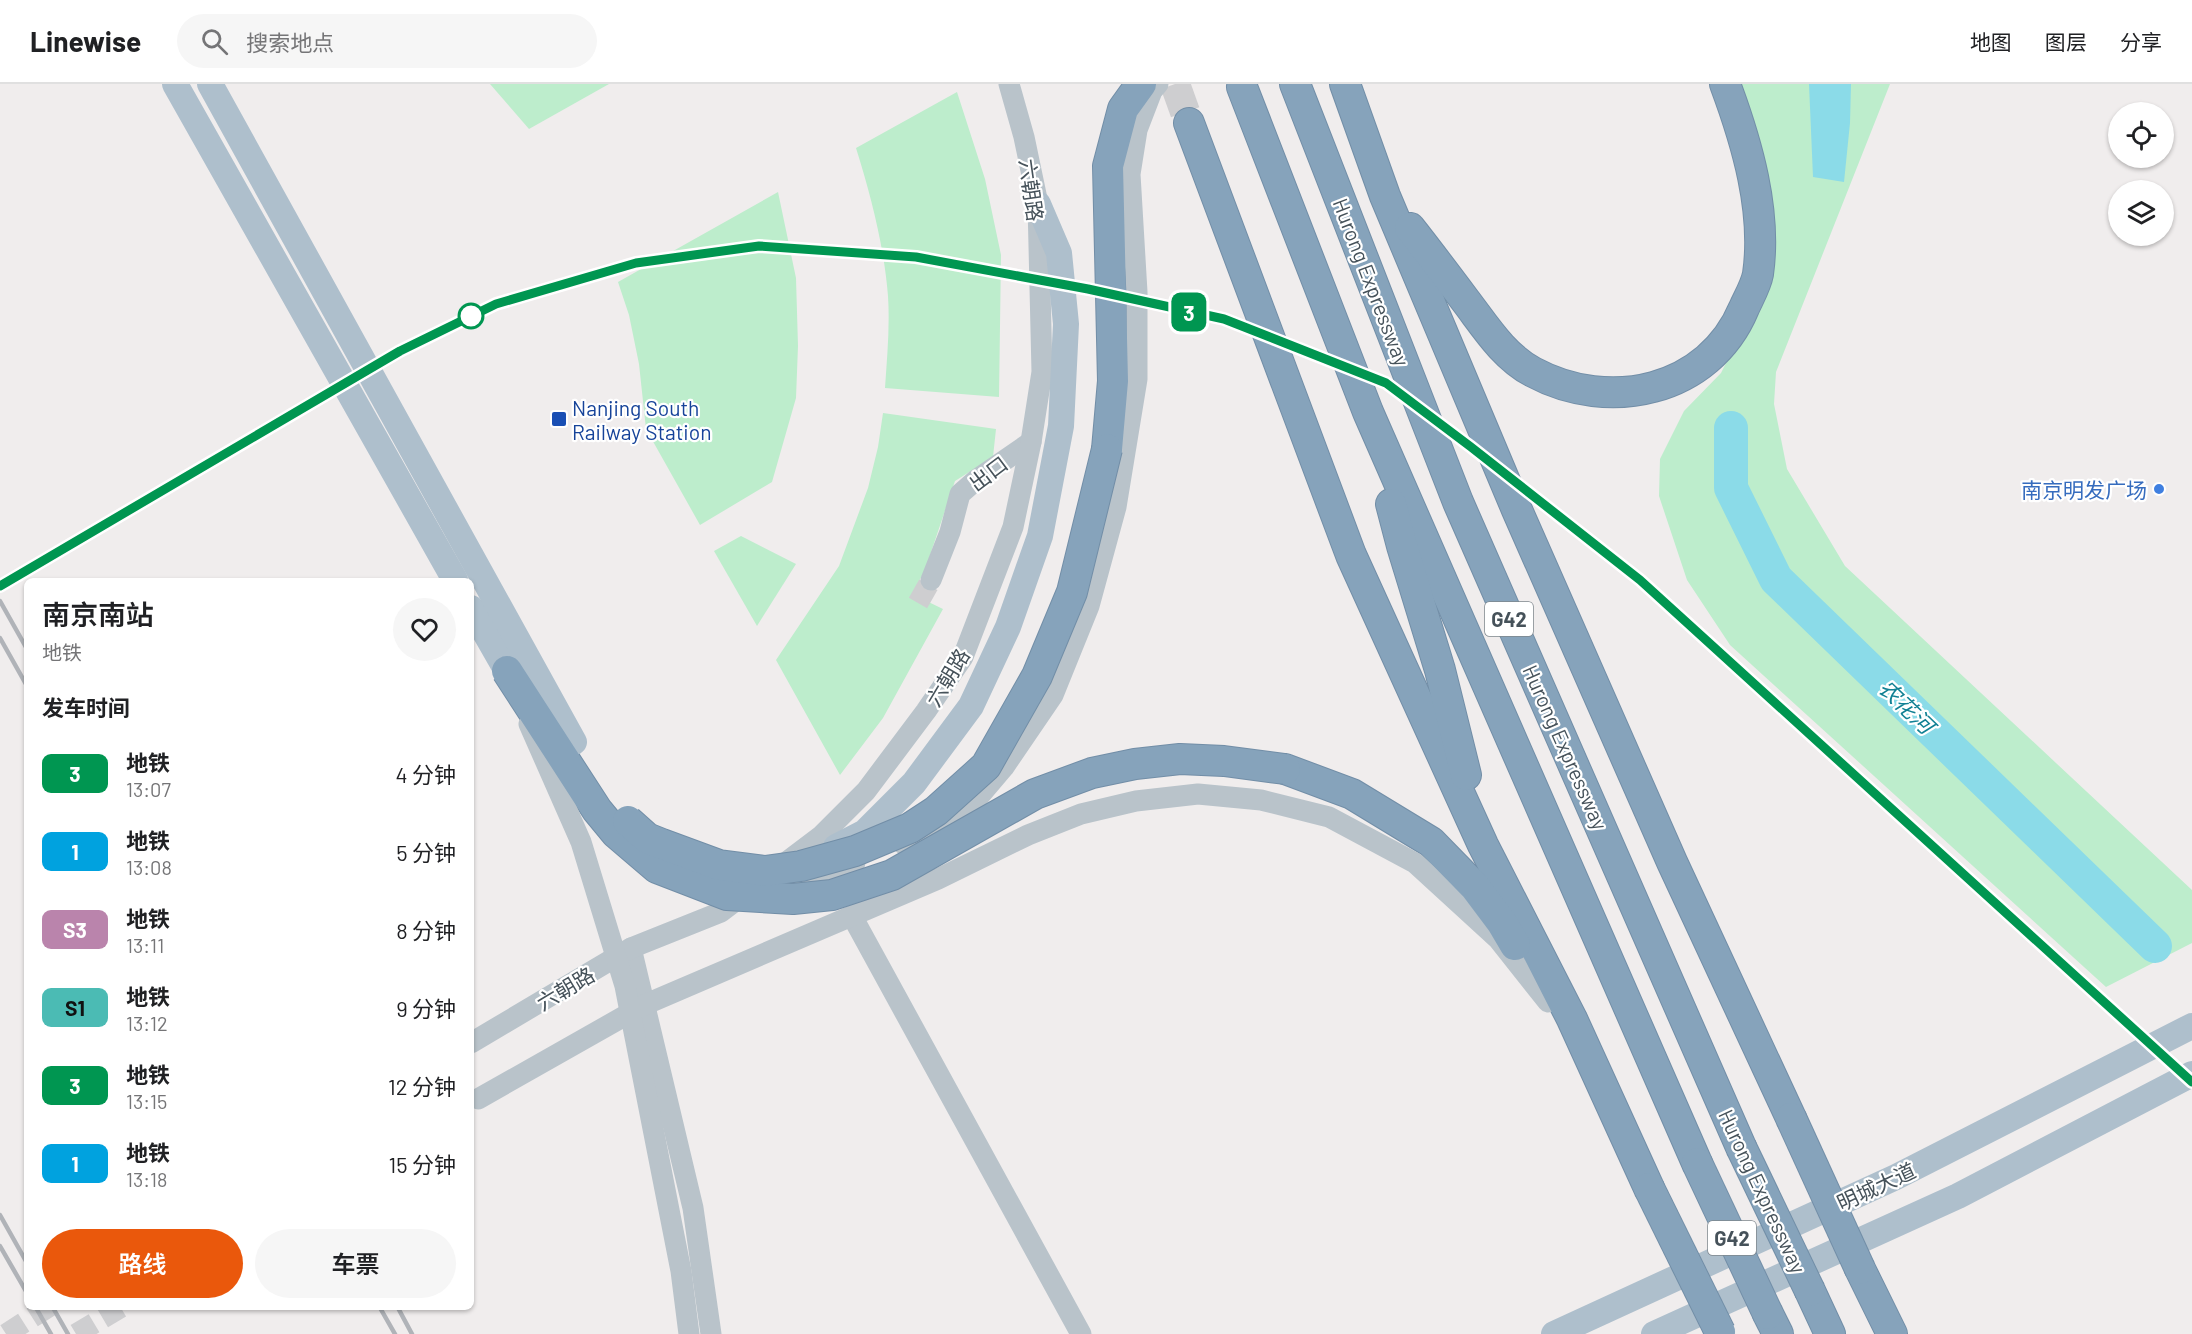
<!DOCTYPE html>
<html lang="zh">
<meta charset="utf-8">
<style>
body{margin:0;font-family:Barlow,"Noto Sans SC",sans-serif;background:#f6f6f6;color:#202124;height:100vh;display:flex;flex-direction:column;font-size:22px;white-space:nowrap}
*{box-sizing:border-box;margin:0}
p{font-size:20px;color:#757577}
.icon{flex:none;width:33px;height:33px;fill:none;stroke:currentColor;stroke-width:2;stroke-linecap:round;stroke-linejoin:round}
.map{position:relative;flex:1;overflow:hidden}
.details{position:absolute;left:24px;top:494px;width:450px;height:732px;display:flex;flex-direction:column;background:#fff;border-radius:9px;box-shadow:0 2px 4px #0004}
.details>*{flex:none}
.badge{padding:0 12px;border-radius:9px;font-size:21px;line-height:39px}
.tools{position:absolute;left:2108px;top:18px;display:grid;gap:12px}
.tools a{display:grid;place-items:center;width:66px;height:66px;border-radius:50%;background:#fff;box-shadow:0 2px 4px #0004;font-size:30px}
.map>.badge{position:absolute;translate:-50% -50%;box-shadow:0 0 0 3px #fff}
h2{padding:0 18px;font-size:22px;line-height:54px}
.round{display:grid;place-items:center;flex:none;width:63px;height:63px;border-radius:32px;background:#f6f6f6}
.head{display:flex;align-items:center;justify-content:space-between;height:102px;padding:0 18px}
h1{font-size:28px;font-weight:600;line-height:45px}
.button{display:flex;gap:12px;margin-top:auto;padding:12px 18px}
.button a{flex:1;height:69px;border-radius:36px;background:#ea580c;color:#fff;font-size:24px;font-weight:600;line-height:69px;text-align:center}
.button a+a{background:#f6f6f6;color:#202124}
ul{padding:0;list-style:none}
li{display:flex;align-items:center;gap:18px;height:78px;padding:0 18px}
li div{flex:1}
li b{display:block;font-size:22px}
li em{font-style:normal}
li .badge{min-width:66px;font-weight:700;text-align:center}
header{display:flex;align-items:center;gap:36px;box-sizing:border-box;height:84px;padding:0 30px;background:#fff;border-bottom:2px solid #e0e0e0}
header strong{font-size:28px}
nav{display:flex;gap:33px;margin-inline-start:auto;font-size:21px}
.search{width:420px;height:54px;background:#f6f6f6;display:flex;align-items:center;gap:15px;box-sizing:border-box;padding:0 21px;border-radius:33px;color:#757577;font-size:22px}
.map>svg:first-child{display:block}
.green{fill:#bdedcc}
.water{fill:#8bdbe8}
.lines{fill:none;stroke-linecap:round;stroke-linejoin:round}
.river{stroke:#8bdbe8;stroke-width:34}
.minor-tunnel{stroke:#ceced0;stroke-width:21;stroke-dasharray:21 10;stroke-linecap:butt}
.highway-tunnel{stroke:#ceced0;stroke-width:30;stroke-dasharray:30 15;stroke-linecap:butt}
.highway-casing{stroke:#728ea7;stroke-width:32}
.minor{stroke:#b9c3ca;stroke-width:21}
.major{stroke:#aebfcc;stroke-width:26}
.highway{stroke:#86a3bb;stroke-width:30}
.rail{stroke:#b0b3b8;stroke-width:4.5}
.highway-bridge-casing{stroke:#728ea7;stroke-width:32;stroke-linecap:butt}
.minor-bridge{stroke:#b9c3ca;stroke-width:21}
.major-bridge{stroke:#aebfcc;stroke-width:26}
.highway-bridge{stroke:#86a3bb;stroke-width:30}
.line-casing{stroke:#fff;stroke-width:14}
.line{stroke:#009651;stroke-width:9}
.stop-dot{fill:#fff;stroke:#009651;stroke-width:3}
.transit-dot{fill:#1a4fb4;stroke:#fff;stroke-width:2}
.shop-dot{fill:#3f7fe0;stroke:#fff;stroke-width:2}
.labels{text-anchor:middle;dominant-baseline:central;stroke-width:4.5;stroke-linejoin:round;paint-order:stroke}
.shield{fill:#fff;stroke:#7e868c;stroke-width:1.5}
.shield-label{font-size:20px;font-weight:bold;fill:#46525a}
.street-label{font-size:21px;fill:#46525a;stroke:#fff}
.transit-label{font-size:21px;fill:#164399;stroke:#fff;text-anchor:start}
.shop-label{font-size:21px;fill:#366cbe;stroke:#fff;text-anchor:end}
.water-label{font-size:22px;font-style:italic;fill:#118194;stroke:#fff}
</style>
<header>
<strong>Linewise</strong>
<div class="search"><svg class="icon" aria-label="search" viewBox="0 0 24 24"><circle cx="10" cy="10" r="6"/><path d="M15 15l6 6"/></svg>搜索地点</div>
<nav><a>地图</a><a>图层</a><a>分享</a></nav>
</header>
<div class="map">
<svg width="2192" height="1250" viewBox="0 0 2192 1250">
<rect width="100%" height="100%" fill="#f0eded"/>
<!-- green -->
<g class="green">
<polygon points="490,0 609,0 529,45"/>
<polygon points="1739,0 1890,0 1776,288 1774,320 1787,385 1845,482 2192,806 2192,859 2106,903 1730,561 1687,496 1659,412 1660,375 1684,327 1721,289 1757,217"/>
<path d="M 957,8 L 985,95 L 1001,171 L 999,313 L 885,304 C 887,274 890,243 888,212 C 884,162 871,112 856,64 Z"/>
<polygon points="778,108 796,194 798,262 796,314 772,398 700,441 646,345 639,280 629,231 618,198"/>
<polygon points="883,329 996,345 993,373 955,397 925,486 912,510 943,525 883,634 840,691 776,576 839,482 868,404 878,363"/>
<polygon points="741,452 796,480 757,542 714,467"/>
</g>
<!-- water -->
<polygon class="water" points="1809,0 1851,0 1850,39 1844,98 1813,93"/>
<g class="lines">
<!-- river -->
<polyline class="river" points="1731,344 1731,404 1776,495 2155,862"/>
<!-- minor-tunnel -->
<g class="minor-tunnel">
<polyline points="918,519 931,496"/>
<polyline points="6,1250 50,1222"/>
<polyline points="76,1250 123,1222"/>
</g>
<!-- highway-tunnel -->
<polyline class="highway-tunnel" points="1175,0 1189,39"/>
<defs>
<g id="highway">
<polyline points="1295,0 1458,418 1741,1063"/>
<polyline points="1345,0 1385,112 1517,426 1672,778 1791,1034"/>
<polyline points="1242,3 1368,328 1697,1079"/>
<polyline points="1189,39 1351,471 1483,761 1572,935 1649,1104"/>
<path d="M 1410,144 C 1429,168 1447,192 1465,216 C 1485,242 1503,272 1533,288 C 1609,329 1709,308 1744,224 C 1749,213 1756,201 1758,190 C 1767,127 1747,59 1725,0"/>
<polyline points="1107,365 1113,297 1108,82 1123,25 1141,0"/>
<polyline points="1391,420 1402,462 1440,586 1466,691"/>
<polyline points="1285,685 1352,710 1431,758 1475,803 1502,839 1515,861"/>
<polyline points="1860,1185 1892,1250"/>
<polyline points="1810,1207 1830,1250"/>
<polyline points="1768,1230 1778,1250"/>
</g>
</defs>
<!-- highway casing -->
<use href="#highway" class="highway-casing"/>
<!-- minor -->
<g class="minor">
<polyline points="931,496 950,448 960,410 976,396 1031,358"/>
<polyline points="903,760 940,745 965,729 1004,683 1053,611 1089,522 1116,423 1137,295 1137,208 1130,90 1137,46 1152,7 1158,0"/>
<polyline points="780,783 821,752 866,707 926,627 963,573 1013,443 1031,358 1042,288 1038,120 1024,53 1009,0"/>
<polyline points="784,808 855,779"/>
<polyline points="852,832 1081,1250"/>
<polyline points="631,864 693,1124 711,1250"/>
<polyline points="471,959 631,864 721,828 746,809"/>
<polyline points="478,1015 644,921 938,795 1028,751 1081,730 1136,717 1198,710 1261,716 1329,733 1415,779 1498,855 1548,918"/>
</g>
<!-- major -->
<g class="major">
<polyline points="471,524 507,587"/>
<polyline points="836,763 865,748 914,699 971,622 1008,543 1040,452 1061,342 1066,240 1059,169 1038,120"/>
<polyline points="1554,1250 1896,1093 2192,942"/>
<polyline points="1654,1250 1958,1112 2192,990"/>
</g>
<!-- highway -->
<use href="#highway" class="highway"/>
<!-- rail -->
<g class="rail">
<polyline points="0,517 27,565"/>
<polyline points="0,554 27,602"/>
<polyline points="0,1131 27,1179"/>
<polyline points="0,1162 27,1209"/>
<polyline points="35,1222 51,1250"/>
<polyline points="52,1222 68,1250"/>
<polyline points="379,1222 395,1250"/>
<polyline points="397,1222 412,1250"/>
</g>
<defs>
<g id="highway-bridge">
<polyline points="507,587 597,726 616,749 657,784 727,811 793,815 832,811 892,791 1035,710 1092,689 1135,680 1180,675 1224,677 1285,685"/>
<polyline points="628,737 647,754 662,760 719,781 765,787 801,782 855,767 910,744 936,727 986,682 1037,592 1072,508 1107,365"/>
<polyline points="1791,1034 1860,1185"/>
<polyline points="1741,1063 1810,1207"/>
<polyline points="1697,1079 1768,1230"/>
<polyline points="1649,1104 1720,1248"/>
</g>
</defs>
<!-- highway-bridge casing -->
<use href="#highway-bridge" class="highway-bridge-casing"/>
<!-- minor-bridge -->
<polyline class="minor-bridge" points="529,640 581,758 625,902 681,1187 689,1250"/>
<!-- major-bridge -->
<g class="major-bridge">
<polyline points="175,0 455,496"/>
<polyline points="210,0 574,658"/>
</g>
<!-- highway-bridge -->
<use href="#highway-bridge" class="highway-bridge"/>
</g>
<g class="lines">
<defs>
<polyline id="line" points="0,502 400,267 496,220 636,179 759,162 916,173 1088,205 1224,235 1386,299 1471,363 1640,496 2192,998"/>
</defs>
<!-- line casing -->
<use href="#line" class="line-casing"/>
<!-- line -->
<use href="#line" class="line"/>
</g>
<!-- markers -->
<circle class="stop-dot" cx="471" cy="232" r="12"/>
<rect class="transit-dot" x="551" y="327" width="16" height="16" rx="3"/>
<circle class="shop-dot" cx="2159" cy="405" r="6"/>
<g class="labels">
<!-- shield labels -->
<g class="shield">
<rect x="1485" y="518" width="48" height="34" rx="4.5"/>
<rect x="1708" y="1137" width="48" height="34" rx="4.5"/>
</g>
<g class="shield-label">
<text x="1509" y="535">G42</text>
<text x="1732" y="1154">G42</text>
</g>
<!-- street labels -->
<g class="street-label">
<text transform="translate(1032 106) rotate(82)">六朝路</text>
<text transform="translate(1372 198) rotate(69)">Hurong Expressway</text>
<text transform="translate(988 389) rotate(-37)">出口</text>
<text transform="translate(947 593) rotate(-59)">六朝路</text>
<text transform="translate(1566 663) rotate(66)">Hurong Expressway</text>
<text transform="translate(565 904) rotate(-31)">六朝路</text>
<text transform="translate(1876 1102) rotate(-25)">明城大道</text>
<text transform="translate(1763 1107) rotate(65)">Hurong Expressway</text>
</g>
<!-- transit labels -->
<g class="transit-label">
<text x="572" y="323">Nanjing South<tspan x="572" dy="24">Railway Station</tspan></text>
</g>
<!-- shop labels -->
<g class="shop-label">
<text x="2147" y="405">南京明发广场</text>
</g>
<!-- water labels -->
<g class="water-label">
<text transform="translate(1907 622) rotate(44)">农花河</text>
</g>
</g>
</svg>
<div class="tools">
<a><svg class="icon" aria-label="locate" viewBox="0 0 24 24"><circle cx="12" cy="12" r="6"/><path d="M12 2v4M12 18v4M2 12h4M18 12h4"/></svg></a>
<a><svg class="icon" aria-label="layers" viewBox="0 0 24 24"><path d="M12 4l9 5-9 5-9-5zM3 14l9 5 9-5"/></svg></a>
</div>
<b class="badge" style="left:1189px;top:228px;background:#009651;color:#fff">3</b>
<section class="details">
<div class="head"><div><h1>南京南站</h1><p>地铁</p></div><a class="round"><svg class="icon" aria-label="heart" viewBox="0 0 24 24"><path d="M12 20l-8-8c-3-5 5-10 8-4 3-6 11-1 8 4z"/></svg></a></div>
<h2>发车时间</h2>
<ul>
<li><span class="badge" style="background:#009651;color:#fff">3</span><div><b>地铁</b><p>13:07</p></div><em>4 分钟</em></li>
<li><span class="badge" style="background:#00a2df;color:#fff">1</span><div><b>地铁</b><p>13:08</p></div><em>5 分钟</em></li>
<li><span class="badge" style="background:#ba84ac;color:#fff">S3</span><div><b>地铁</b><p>13:11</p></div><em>8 分钟</em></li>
<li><span class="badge" style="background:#4bbbb4;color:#111">S1</span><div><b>地铁</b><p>13:12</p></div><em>9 分钟</em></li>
<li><span class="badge" style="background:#009651;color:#fff">3</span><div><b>地铁</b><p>13:15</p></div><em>12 分钟</em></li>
<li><span class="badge" style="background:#00a2df;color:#fff">1</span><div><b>地铁</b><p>13:18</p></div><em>15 分钟</em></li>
</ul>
<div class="button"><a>路线</a><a>车票</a></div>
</section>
</div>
